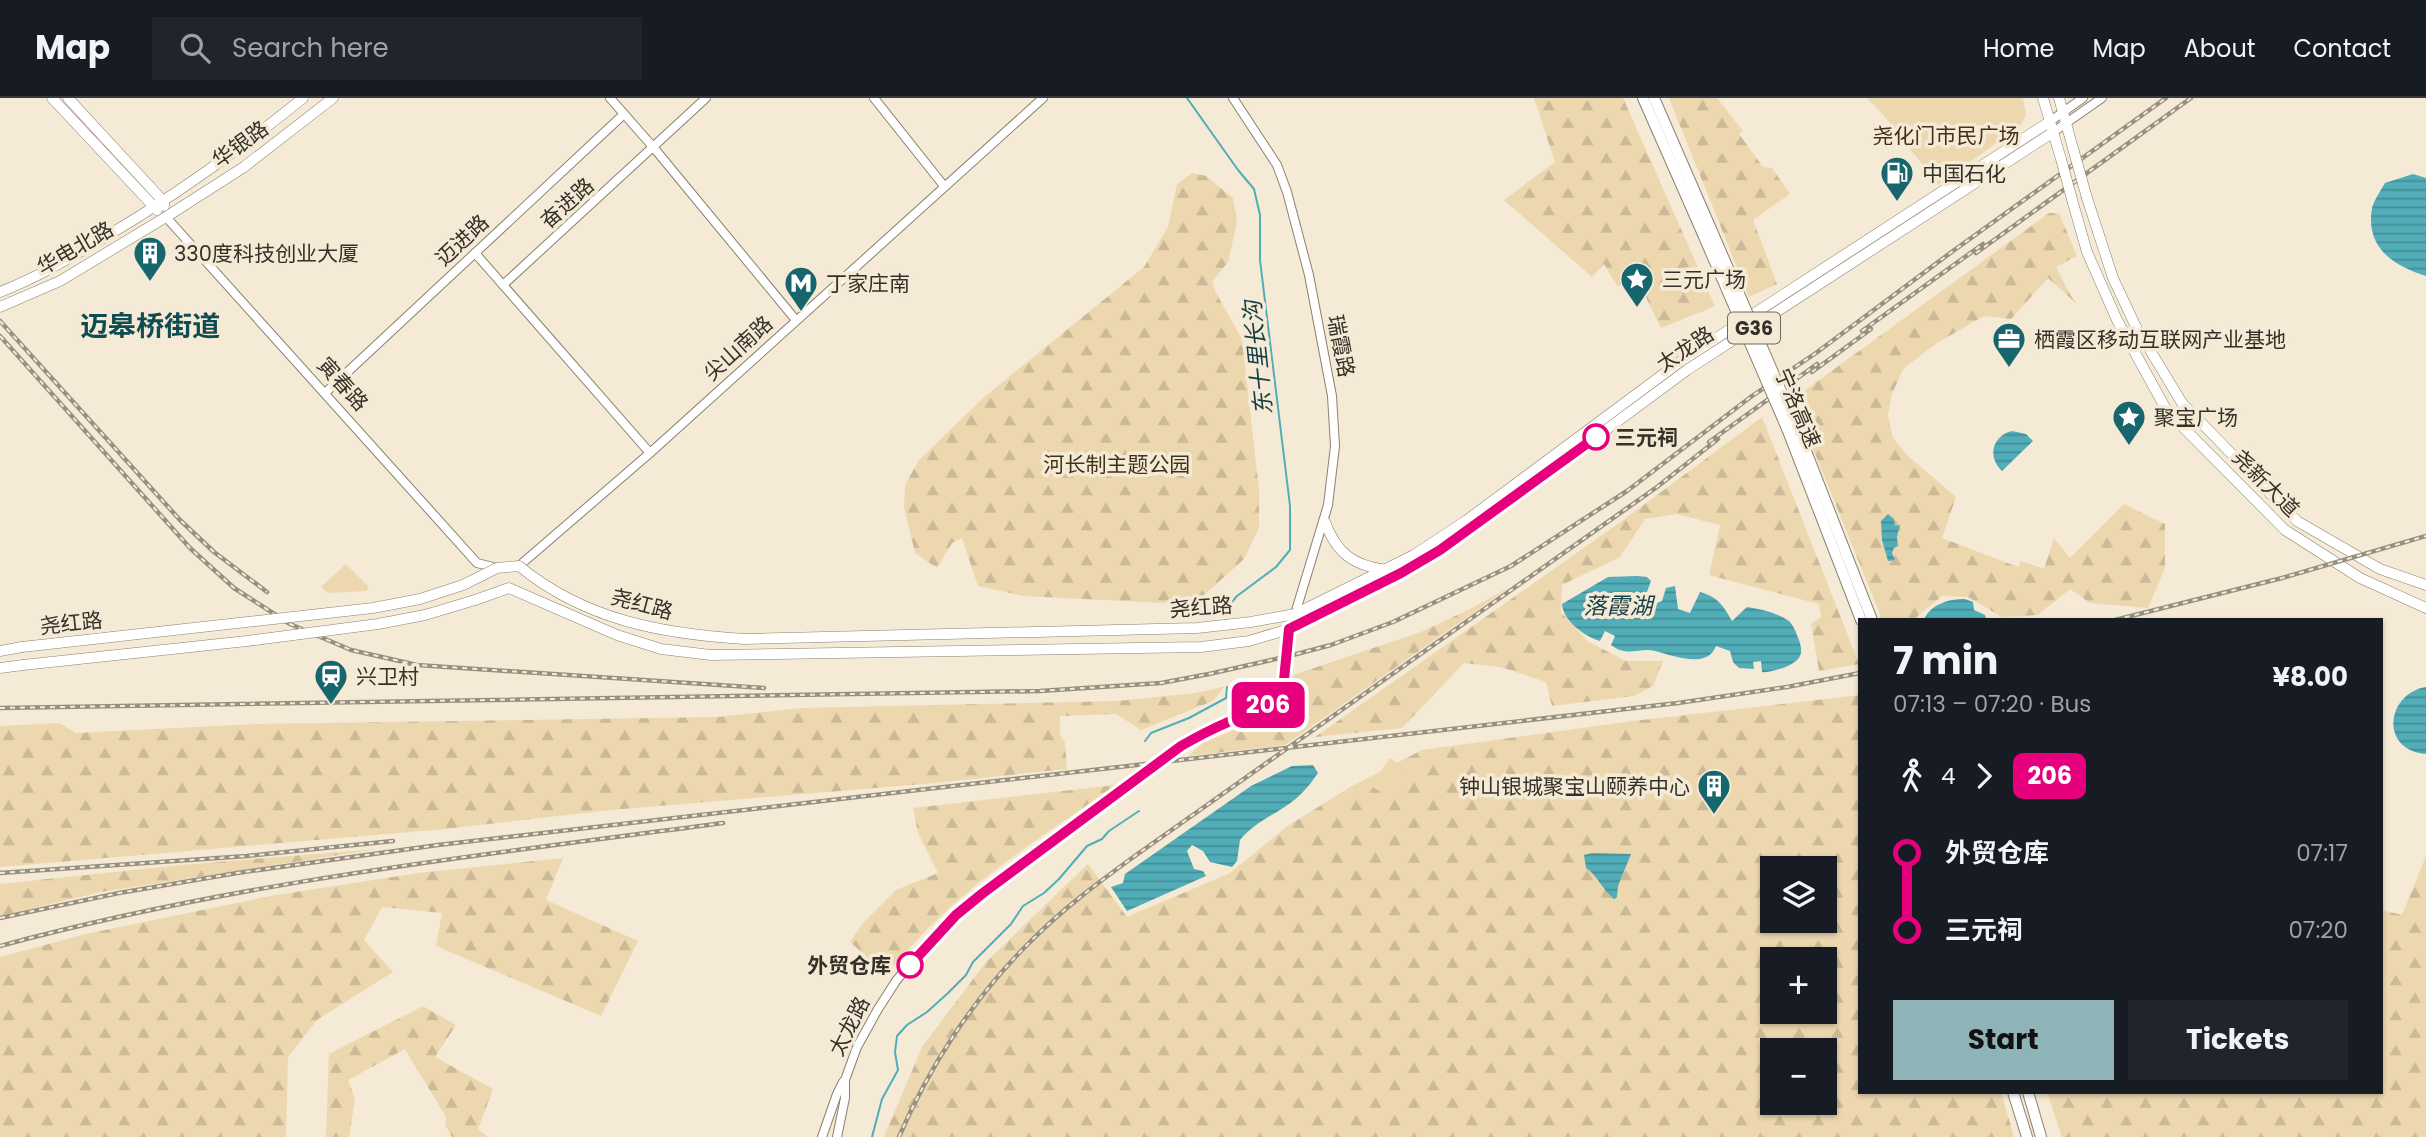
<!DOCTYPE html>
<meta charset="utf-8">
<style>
body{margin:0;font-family:Poppins,"Noto Sans SC",sans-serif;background:#20242c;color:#f1f3f6;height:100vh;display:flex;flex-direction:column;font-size:26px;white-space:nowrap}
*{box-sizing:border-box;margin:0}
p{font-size:23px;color:#9ea1a6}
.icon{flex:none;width:38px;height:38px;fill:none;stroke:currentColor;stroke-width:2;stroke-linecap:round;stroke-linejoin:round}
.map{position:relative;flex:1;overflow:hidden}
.drawer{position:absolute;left:1858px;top:520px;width:525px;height:476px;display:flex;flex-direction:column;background:#171b24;border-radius:0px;box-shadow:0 2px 5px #0004}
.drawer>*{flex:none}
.badge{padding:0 14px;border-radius:10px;font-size:24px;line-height:46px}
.controls{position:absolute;left:1760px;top:758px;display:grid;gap:14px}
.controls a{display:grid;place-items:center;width:77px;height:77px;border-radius:0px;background:#171b24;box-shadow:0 2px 5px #0004;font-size:35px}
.map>.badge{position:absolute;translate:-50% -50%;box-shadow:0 0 0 4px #fff}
.legs{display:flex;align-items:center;gap:10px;height:77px;padding:0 35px;font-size:23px}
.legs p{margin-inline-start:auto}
.overview{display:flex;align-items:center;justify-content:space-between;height:119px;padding:0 35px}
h1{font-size:38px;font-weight:700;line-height:52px}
.primary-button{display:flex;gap:14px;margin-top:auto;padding:14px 35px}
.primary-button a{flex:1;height:80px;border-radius:0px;background:#8fb4b8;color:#111;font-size:28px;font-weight:700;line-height:80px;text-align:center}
.primary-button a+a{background:#20242c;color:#f1f3f6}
ul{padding:0 35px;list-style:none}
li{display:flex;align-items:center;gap:24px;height:77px;font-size:26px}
li i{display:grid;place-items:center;width:10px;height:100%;margin:0 9px;background:currentColor}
li i::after{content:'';width:18px;height:18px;margin:-9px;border:5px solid;border-radius:50%;background:#171b24}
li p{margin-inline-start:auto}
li:first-child i{background:linear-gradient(#0000 50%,currentColor 0)}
li:last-child i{background:linear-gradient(currentColor 50%,#0000 0)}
header{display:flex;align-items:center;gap:42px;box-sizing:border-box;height:98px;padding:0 35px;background:#171b24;border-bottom:2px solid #363941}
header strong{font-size:33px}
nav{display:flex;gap:38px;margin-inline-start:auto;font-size:24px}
.search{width:490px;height:63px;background:#20242c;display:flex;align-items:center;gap:18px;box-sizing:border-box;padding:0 24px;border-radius:0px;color:#9ea1a6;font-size:26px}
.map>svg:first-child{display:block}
.forest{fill:url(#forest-firs);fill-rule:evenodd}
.park{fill:#edd7af}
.water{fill:url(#water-rules)}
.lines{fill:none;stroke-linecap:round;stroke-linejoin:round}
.stream{stroke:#51adb8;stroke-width:2}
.minor-casing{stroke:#8a806e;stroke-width:10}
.major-casing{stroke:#8a806e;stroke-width:11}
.highway-casing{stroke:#8a806e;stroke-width:12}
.minor{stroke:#fff;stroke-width:8}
.major{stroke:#fff;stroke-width:10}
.highway{stroke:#fff;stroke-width:10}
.rail-casing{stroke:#979081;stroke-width:4.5}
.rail{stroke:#f5ead6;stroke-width:2;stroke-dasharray:5;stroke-linecap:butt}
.major-bridge-casing{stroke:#8a806e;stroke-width:11;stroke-linecap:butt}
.highway-bridge-casing{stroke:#8a806e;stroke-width:12;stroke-linecap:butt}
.major-bridge{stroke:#fff;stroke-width:10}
.highway-bridge{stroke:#fff;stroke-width:10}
.line-1-casing{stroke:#fff;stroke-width:16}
.line-1{stroke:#e6007e;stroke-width:10}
.stop-1-dot{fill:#fff;stroke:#e6007e;stroke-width:3.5}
.labels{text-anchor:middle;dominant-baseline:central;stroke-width:7;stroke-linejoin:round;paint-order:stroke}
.shield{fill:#f5ead6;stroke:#6f685d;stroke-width:2}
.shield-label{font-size:19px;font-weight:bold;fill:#353129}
.park-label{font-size:21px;fill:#403216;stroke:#f5ead6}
.street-label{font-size:21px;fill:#353129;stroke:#f5ead6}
.poi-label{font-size:21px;fill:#353129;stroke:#f5ead6;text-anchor:start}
.stop-label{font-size:21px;font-weight:bold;fill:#353129;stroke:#f5ead6;text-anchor:start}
.water-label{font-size:23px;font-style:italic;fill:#143f44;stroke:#f5ead6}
.district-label{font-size:28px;font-weight:bold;fill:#0e4c52;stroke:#f5ead6}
</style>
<header>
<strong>Map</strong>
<div class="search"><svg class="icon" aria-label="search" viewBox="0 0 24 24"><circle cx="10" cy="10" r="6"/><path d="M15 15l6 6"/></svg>Search here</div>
<nav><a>Home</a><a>Map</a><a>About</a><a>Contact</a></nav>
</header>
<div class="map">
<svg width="2426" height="1039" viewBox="0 0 2426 1039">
<defs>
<pattern id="forest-firs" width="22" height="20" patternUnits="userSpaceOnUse" patternTransform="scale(1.75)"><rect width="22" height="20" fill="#edd7af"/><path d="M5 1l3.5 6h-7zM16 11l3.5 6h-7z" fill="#ccb997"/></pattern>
<pattern id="water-rules" width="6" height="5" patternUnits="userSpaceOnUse" patternTransform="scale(1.75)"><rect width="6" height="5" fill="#51adb8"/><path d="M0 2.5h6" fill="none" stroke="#448d96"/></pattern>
</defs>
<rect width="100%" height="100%" fill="#f5ead6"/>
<!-- forest -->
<g class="forest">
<polygon points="1534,0 1623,0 1715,208 1661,230 1638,183 1617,188 1604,166 1592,179 1504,102 1555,64"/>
<polygon points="1669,0 1717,0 1743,33 1739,36 1763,69 1772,70 1790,96 1753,122 1777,186 1749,199"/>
<polygon points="1192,75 1206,78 1233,100 1237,124 1228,164 1212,184 1215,193 1242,241 1259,392 1259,430 1244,461 1203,498 1163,505 1024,498 978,488 962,440 952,445 937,470 915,455 904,409 905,387 919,362 983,300 1144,169 1168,129 1177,86"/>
<polygon points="2049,115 2059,115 2077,158 2056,169 2067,191 2077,206 2048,180 2011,221 1984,218 1937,245 1904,270 1891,298 1888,318 1893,340 1908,358 1956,399 1942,440 2018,469 2021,463 2044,471 2054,440 2070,460 2124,406 2165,426 2165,470 2148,510 2090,505 2070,491 2038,517 2002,519 1968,499 1942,498 1914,521 1882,521 1793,301"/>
<polygon points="1762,319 1859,566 1819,573 1811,526 1821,519 1819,506 1709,477 1720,427 1677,416 1645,421 1620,459 1562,487 1561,514 1587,543 1626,563 1663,563 1653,588 1634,598 1552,608 1546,584 1501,569 1464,565 1402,630 1315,639 1622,423"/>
<polygon points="1510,489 1285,647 1188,658 1203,645 1282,612 1291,597 1293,577 1421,534 1472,510"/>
<polygon points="1224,589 1213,603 1141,632 1116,616 1060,618 1060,636 1065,645 1067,671 924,686 610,712 446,731 0,769 0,628 59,625 76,635 256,626 718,619 800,610 1117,603 1196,595"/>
<path d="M 1860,597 L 1860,994 L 2001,994 L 2014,1039 L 884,1039 L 922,949 L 986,864 L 1088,766 L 1127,819 L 1230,775 L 1286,729 L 1352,688 L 1422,652 L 1633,623 ZM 1773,770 L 1825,770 L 1825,822 L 1773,822 ZM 1773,861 L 1825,861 L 1825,914 L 1773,914 ZM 1773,952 L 1825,952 L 1825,1004 L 1773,1004 Z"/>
<path d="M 1116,687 C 1064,723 1010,758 962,799 C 935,822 910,849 886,876 L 850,844 L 864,824 L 896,792 L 938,775 L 918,735 L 913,710 Z"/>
<polygon points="378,751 101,794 0,818 0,786 181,767"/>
<polygon points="2426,758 2426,1039 2062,1039 2047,994 2382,994 2382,812 2402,817"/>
<polygon points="563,760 546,802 638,843 601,918 436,848 442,815 382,809 364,842 393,874 317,922 288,959 286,1039 0,1039 0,859 86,836 270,798 418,775"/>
<polygon points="423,908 456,927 435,959 493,991 478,1031 488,1039 452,1039 445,1027 446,1019 405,951 348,982 355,1001 349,1039 326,1039 329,956"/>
</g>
<!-- park -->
<g class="park">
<polygon points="1867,0 2023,0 2026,17 2021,27 1938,87 1887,21"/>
<polygon points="346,466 369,489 366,493 328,495 321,489"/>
<polygon points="1390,660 1406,671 1387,698 1371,688"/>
</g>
<!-- water -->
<g class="water">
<path d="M 2413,76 L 2426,80 L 2426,178 C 2394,168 2365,150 2372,110 C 2374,102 2381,92 2385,85 Z"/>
<path d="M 2012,333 L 2026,336 L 2033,343 L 2002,373 C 1987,359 1992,338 2012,333 Z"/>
<polygon points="1888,416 1894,421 1895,428 1900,427 1897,439 1898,448 1894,450 1892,455 1895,462 1888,463 1882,442 1881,423"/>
<path d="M 1637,478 L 1647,479 L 1651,483 L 1645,499 L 1657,505 L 1662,503 L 1666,490 L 1675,488 L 1678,511 L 1690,515 L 1700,494 C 1718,499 1723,507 1732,523 L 1747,509 C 1762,511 1777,515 1789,523 C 1793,527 1795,532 1797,537 C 1805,556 1802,562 1783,570 C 1775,572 1769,575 1762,574 L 1761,563 L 1753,564 L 1754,571 L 1739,570 L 1733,564 L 1730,553 L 1716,548 C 1707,572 1672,557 1655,553 C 1639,549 1628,560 1611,547 L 1615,538 L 1605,533 L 1600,543 C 1584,538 1563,523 1562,506 L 1608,479 Z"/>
<path d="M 1965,501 L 1973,504 L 1974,512 L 1985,517 L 1986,521 L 1924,521 C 1932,506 1948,501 1965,501 Z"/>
<path d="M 2426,589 L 2426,656 C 2380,653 2385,596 2426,589 Z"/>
<path d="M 1313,667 L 1318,675 C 1309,688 1300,699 1286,708 C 1270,719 1253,726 1240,742 L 1237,763 L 1232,769 L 1210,764 L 1203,753 L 1192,747 L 1187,753 L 1194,771 L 1203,773 L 1206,778 L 1127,813 L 1111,789 L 1123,785 L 1125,776 L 1251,688 L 1292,668 Z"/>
<path d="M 1592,755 L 1631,756 L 1618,788 L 1617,799 L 1614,801 C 1602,791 1597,777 1586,770 L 1584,757 Z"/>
</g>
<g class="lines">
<!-- stream -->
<g class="stream">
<polyline points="1187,0 1238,72 1254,91 1260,117 1260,162 1290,408 1290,452 1276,469 1237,498 1226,511"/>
<polyline points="1145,643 1151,635 1189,620 1226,600 1227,589"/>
<polyline points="872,1039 882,1001 898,972 895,954 897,938 907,927 927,914 948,895 966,877 973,864 1011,826 1023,808 1044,795 1059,781 1087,748 1102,741 1109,733 1139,713"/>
</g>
<defs>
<g id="minor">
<polyline points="610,0 654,50 795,221"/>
<polyline points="874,0 944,88"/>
<polyline points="1233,0 1277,67 1287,94 1309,177 1332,298 1335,348 1328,407 1295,516"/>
<polyline points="2049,24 2083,0"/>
<polyline points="2052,35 2102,0"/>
<polyline points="166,119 477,465 497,470"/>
<polyline points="475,155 650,355"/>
<polyline points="503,187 706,0"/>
<polyline points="325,295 624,16"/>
<polyline points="519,468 650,355 1043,0"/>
<polyline points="822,1039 837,996 843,984"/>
<path d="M 837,1039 L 845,1000 L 845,982 L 857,949 L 878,911 L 896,883 L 923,850 L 983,795 L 1181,648 C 1195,640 1210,632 1226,625 C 1246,617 1270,612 1283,592 L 1289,531"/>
</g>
<g id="major">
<polyline points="52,0 157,112"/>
<polyline points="68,0 164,104 164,108"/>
<polyline points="2043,0 2061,61"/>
<polyline points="2059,0 2074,54"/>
<polyline points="2087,100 2113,180 2136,229 2182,305 2297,423 2380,471 2426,487"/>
<polyline points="2073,105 2087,154 2117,222 2167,313 2285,432 2360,480 2426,510"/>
<path d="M 0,194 C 36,180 68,161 100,142 C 172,100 239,52 303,0"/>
<polyline points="0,209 60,183 166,119 244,69 333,0"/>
<path d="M 1325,424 C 1337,456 1353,467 1386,472"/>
<polyline points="475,502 509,490 617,537 661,551 711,557 1201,549 1249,543 1289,531 1401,476 1440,452 1480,425 1687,272 2052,35"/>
<polyline points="1292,524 1295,516 1414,457 1467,422 1681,263 2049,24"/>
<polyline points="0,553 22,549"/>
<polyline points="0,570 23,567"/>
</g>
<g id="highway">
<polyline points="1643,0 1702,134"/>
<polyline points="1654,0 1711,131"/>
<polyline points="1797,330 1872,522"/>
<polyline points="1788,333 1861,522"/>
<polyline points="2013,994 2027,1039"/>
<polyline points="2028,994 2041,1039"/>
</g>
</defs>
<!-- minor casing -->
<use href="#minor" class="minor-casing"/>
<!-- major casing -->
<use href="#major" class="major-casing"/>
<!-- highway casing -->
<use href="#highway" class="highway-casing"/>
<!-- minor -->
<use href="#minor" class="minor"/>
<!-- major -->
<use href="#major" class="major"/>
<!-- highway -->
<use href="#highway" class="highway"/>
<defs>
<g id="rail">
<polyline points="1976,155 2191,0"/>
<polyline points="0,223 180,422 214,454 267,494"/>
<polyline points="1862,233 1983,146"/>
<polyline points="0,238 190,450 234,490 290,526 351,552 417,567 764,590"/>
<polyline points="1812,274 1871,231"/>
<polyline points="1709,344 1817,266"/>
<polyline points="2115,522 2282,480 2426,438"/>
<polyline points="0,610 1040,593 1161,585 1209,576 1289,558 1331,547 1393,524 1511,468 1627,393 1752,298 1816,255 1953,153 2166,0"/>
<polyline points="0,775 247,758 393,743"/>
<polyline points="0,820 119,795 237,775 438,747 1678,605 1787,589 1860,575"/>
<path d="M 0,848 C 236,784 481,757 723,725"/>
<path d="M 899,1039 C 929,969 973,901 1027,847 C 1061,812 1100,783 1139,755 L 1657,389 L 1718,341"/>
</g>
</defs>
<!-- rail casing -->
<use href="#rail" class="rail-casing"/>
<!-- rail -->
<use href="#rail" class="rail"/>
<defs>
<g id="major-bridge">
<polyline points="2074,54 2087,100"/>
<polyline points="2061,61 2073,105"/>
<path d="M 22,549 L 373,510 L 420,501 L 463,487 L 497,470 L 519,468 C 585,522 662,536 745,541 L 1197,530 L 1251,524 L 1295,516"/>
<polyline points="23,567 247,543 378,526 425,517 475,502"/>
</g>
<g id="highway-bridge">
<polyline points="1711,131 1797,330"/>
<polyline points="1702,134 1788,333"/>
</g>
</defs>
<!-- major-bridge casing -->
<use href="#major-bridge" class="major-bridge-casing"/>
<!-- highway-bridge casing -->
<use href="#highway-bridge" class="highway-bridge-casing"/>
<!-- major-bridge -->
<use href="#major-bridge" class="major-bridge"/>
<!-- highway-bridge -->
<use href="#highway-bridge" class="highway-bridge"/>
</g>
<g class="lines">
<defs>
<path id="line-1" d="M 910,867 L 956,817 L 983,795 L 1181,648 C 1195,640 1210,632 1226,625 C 1246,617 1270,612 1283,592 L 1289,531 L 1401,475 L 1440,452 L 1596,339"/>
</defs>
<!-- line-1 casing -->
<use href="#line-1" class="line-1-casing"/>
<!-- line-1 -->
<use href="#line-1" class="line-1"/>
</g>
<!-- icons -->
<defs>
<symbol id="fuel-pin" viewBox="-11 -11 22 30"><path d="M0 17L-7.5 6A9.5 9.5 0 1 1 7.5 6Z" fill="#18666d" stroke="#f5ead6"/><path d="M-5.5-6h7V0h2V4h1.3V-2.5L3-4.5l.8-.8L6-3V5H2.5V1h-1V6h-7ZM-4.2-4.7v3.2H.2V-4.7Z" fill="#fff"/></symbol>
<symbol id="building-pin" viewBox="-11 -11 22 30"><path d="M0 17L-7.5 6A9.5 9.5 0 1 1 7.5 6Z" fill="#18666d" stroke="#f5ead6"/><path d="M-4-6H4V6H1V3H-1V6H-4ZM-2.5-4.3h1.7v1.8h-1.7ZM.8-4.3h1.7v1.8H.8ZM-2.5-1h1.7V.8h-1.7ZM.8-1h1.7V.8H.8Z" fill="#fff"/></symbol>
<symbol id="sight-pin" viewBox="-11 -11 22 30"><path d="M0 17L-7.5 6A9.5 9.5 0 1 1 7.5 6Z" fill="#18666d" stroke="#f5ead6"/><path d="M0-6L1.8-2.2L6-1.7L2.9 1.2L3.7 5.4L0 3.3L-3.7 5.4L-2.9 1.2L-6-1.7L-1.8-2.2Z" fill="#fff"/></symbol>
<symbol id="metro-pin" viewBox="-11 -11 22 30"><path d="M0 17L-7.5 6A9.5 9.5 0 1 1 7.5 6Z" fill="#18666d" stroke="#f5ead6"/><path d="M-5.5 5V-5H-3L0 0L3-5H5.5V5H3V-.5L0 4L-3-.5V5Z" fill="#fff"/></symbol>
<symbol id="office-pin" viewBox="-11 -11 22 30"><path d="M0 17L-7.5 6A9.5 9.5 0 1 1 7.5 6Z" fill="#18666d" stroke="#f5ead6"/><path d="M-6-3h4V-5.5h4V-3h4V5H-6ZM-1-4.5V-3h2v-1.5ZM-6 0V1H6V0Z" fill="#fff"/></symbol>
<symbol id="station-pin" viewBox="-11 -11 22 30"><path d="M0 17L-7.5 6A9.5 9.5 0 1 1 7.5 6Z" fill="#18666d" stroke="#f5ead6"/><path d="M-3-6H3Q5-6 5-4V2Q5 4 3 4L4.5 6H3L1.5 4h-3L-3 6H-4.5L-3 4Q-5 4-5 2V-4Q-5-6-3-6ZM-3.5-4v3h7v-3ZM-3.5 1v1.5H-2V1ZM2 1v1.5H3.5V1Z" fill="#fff"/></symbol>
</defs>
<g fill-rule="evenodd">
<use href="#fuel-pin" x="1878" y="56" width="38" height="52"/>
<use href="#building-pin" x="131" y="136" width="38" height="52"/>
<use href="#sight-pin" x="1618" y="162" width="38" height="52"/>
<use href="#metro-pin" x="782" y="166" width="38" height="52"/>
<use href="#office-pin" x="1990" y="222" width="38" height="52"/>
<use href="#sight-pin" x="2110" y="300" width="38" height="52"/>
<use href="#station-pin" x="312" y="559" width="38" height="52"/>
<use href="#building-pin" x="1695" y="669" width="38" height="52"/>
</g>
<!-- markers -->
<g class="stop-1-dot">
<circle cx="1596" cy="339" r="12"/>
<circle cx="910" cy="867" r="12"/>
</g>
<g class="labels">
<!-- shield labels -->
<rect class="shield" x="1728" y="214.5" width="52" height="31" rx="5"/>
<g class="shield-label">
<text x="1754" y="230">G36</text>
</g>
<!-- park labels -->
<g class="park-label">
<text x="1946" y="37">尧化门市民广场</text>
<text x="1117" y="366">河长制主题公园</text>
</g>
<!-- street labels -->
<g class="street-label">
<text transform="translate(240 46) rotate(-36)">华银路</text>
<text transform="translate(567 105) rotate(-42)">奋进路</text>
<text transform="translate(462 142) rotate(-43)">迈进路</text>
<text transform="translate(75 150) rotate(-30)">华电北路</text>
<text transform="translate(1341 248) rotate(79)">瑞霞路</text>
<text transform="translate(738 250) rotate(-42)">尖山南路</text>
<text transform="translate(1685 251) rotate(-34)">太龙路</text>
<text transform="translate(343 286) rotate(48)">寅春路</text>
<text transform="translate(1798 310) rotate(67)">宁洛高速</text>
<text transform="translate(2266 385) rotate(45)">尧新大道</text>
<text transform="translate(642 506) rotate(15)">尧红路</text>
<text transform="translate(1201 509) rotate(-4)">尧红路</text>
<text transform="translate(71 525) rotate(-6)">尧红路</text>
<text transform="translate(849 928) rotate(-63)">太龙路</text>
</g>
<!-- poi labels -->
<g class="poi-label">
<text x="1922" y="75">中国石化</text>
<text x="174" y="155">330度科技创业大厦</text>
<text x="1662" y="181">三元广场</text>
<text x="826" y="185">丁家庄南</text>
<text x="2034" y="241">栖霞区移动互联网产业基地</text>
<text x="2154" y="319">聚宝广场</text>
<text x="356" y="578">兴卫村</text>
<text x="1690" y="688" text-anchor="end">钟山银城聚宝山颐养中心</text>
</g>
<!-- stop labels -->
<g class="stop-label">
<text x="1615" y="339">三元祠</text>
<text x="891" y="867" text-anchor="end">外贸仓库</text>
</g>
<!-- water labels -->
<g class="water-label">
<text transform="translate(1258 260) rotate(-96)">东十里长沟</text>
<text x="1618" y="508">落霞湖</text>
</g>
<!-- district labels -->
<g class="district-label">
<text x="150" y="228">迈皋桥街道</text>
</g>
</g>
</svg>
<div class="controls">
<a><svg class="icon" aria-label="layers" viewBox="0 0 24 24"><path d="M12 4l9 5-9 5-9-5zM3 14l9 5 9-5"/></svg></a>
<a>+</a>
<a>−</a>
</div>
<b class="badge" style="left:1268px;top:607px;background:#e6007e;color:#fff">206</b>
<section class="drawer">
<div class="overview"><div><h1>7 min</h1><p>07:13 – 07:20 · Bus</p></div><b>¥8.00</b></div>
<div class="legs"><svg class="icon" aria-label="walk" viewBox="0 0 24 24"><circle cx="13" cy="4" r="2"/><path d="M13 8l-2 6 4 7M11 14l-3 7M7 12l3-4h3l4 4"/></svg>4<svg class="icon" aria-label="forward" viewBox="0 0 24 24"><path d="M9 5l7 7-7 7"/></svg><b class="badge" style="background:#e6007e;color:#fff">206</b></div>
<ul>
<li><i style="color:#e6007e"></i><b>外贸仓库</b><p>07:17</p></li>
<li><i style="color:#e6007e"></i><b>三元祠</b><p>07:20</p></li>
</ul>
<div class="primary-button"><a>Start</a><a>Tickets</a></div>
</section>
</div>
